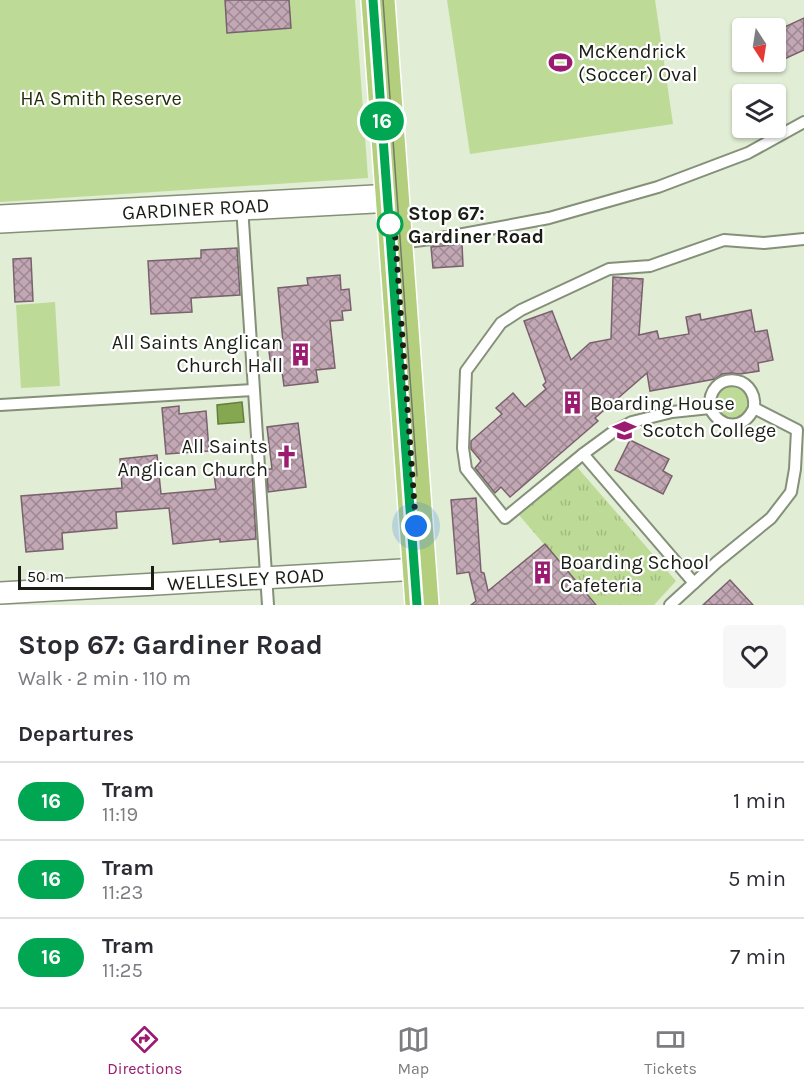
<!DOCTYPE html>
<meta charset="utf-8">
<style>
body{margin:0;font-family:Karla,sans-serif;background:#f7f7f7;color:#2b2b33;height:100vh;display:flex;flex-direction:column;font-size:22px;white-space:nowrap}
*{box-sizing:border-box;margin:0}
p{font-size:20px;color:#7c7c81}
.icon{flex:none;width:33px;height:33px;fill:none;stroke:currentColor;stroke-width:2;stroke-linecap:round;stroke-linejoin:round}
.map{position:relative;height:605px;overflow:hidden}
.side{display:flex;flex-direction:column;background:#fff;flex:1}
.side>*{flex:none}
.badge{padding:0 12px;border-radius:20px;font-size:21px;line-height:39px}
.needle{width:39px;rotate:168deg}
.controls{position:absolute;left:732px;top:18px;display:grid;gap:12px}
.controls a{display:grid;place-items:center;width:54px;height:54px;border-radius:6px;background:#fff;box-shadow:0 2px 4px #0004;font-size:30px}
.scale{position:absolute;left:18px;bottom:15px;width:136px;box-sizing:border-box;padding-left:6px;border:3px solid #191d14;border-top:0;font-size:16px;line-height:21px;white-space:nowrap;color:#191d14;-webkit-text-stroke:4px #fff;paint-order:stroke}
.you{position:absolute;width:30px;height:30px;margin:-15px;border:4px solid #fff;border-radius:50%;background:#1a73e8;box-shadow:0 0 0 9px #1a73e833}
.map>.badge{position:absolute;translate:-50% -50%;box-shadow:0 0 0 3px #fff}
h2{padding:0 18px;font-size:22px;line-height:54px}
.round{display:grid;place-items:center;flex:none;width:63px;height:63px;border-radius:6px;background:#f7f7f7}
.summary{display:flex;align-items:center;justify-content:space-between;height:102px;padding:0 18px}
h1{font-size:28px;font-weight:700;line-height:45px}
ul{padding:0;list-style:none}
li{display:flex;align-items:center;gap:18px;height:78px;padding:0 18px;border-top:2px solid #e1e1e2}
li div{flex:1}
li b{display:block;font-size:22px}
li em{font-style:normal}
li .badge{min-width:66px;font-weight:700;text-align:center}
.menu{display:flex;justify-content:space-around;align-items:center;height:84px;border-top:2px solid #e1e1e2;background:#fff;font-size:16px;color:#7c7c81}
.menu a{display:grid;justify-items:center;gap:3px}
.menu .on{color:#9b1b71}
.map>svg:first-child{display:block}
.grass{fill:url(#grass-tufts)}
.green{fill:#bddb96}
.water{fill:#84a74f;stroke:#647e3d;stroke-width:1.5}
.building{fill:url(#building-cross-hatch);stroke:#79616d;stroke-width:1.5}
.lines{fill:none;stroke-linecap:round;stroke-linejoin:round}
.service-casing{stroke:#859079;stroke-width:14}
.minor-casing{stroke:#859079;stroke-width:24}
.tertiary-casing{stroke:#859079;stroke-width:30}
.primary-casing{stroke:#fff;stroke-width:36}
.service{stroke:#fff;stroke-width:10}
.minor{stroke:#fff;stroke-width:21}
.tertiary{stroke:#fff;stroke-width:27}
.primary{stroke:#b3ce7d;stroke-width:33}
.tram{stroke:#737b6b;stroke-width:1.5}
.line-casing{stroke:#fff;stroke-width:14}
.line{stroke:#00a651;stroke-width:9}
.walk{stroke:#191d14;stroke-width:6;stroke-dasharray:0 10.8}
.stop-dot{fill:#fff;stroke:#00a651;stroke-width:3}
.labels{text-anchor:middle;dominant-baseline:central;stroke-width:4.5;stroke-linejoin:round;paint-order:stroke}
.poi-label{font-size:20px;fill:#191d14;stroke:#fff;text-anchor:start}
.park-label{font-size:20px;fill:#22300a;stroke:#fff}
.street-label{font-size:20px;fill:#191d14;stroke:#fff}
.stop-label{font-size:20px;font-weight:bold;fill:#191d14;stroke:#fff;text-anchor:start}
</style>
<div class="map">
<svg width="804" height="605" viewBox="0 0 804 605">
<defs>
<pattern id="grass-tufts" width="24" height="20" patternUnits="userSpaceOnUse" patternTransform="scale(1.5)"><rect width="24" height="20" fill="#bddb96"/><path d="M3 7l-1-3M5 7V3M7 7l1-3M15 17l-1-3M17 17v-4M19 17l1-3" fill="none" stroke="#a2bc80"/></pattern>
<pattern id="building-cross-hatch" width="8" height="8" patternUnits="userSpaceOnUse" patternTransform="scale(1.5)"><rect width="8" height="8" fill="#c2a8b5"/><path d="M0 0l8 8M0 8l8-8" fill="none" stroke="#9d8892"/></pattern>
</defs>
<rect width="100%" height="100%" fill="#e1edd4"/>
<!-- grass -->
<polygon class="grass" points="577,467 676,581 654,605 596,605 519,515"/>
<!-- green -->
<g class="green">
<polygon points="0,0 355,0 368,178 0,202"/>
<polygon points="447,0 655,0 673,124 470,154"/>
<polygon points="55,302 60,386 21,388 16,305"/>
<circle cx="732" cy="402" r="17"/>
</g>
<!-- water -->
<polygon class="water" points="242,402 244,422 218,424 217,405"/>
<!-- building -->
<g class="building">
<polygon points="225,0 289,0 291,28 227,33"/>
<polygon points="804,18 804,50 782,60 776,45 776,31"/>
<polygon points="462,244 463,266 433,268 431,247"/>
<polygon points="237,248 240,295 191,298 192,312 151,314 148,261 201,258 201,250"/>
<polygon points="31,258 33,301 15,302 13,259"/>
<polygon points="340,275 341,290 349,289 351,310 342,311 343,320 330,321 335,368 316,370 318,382 284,386 281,364 271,366 268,344 283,342 278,288 308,285 307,278"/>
<polygon points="613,277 643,279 639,335 657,331 659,339 689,334 686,317 700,314 701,320 751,310 755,332 767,330 773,360 758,363 759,371 740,374 731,373 722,374 715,379 650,391 647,373 595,418 598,421 510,497 501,487 495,493 475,468 481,461 471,449 471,441 502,414 496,408 513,393 525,407 546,389 543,385 546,382 524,321 552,311 571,360 590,343 611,339"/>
<polygon points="179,406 179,414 206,411 209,451 166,454 162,408"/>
<polygon points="298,423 306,487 268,492 267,469 272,469 267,427"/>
<polygon points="630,440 669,459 663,471 672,476 663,494 615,470"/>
<polygon points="157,455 161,494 216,489 214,474 252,470 256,539 220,542 220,539 173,544 169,508 116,512 117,528 62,533 63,549 26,552 21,496 122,488 120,459"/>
<polygon points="476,498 481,572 484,573 488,591 545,544 596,605 471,605 476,601 469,572 457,574 451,500"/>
<polygon points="730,580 753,605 703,605"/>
</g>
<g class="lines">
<defs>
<g id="service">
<polyline points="242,206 268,605"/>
<polyline points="399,243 447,237 549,218 658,187 748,153 804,122"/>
<polyline points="0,405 253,390"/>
<path d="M 710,408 C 707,370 758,372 754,408"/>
<polyline points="583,454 694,583"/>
<path d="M 670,605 L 717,562 L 771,518 L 791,492 L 795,469 L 797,430 L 754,408 C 744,430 721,430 710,408 L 672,412 L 632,422 L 613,432 L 583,454 L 505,518 L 466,469 L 463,448 L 466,371 L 501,323 L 521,310 L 609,269 L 650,266 L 724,240 L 764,243 L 804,239"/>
</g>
<g id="minor">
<path id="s1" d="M 0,593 L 419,569"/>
</g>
<g id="tertiary">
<path id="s2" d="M 0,219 L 393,198"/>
</g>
<polyline id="primary" points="378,0 422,605"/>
</defs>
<!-- service casing -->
<use href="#service" class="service-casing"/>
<!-- minor casing -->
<use href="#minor" class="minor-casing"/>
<!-- tertiary casing -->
<use href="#tertiary" class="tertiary-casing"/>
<!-- primary casing -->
<use href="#primary" class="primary-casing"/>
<!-- service -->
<use href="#service" class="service"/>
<!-- minor -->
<use href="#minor" class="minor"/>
<!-- tertiary -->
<use href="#tertiary" class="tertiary"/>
<!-- primary -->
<use href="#primary" class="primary"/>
<!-- tram -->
<g class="tram">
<polyline points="373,0 418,605"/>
<polyline points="383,0 417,476"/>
</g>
</g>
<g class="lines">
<defs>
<polyline id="line" points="373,0 417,605"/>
</defs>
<!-- line casing -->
<use href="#line" class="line-casing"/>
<!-- line -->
<use href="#line" class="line"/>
<!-- walk -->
<polyline class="walk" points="390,224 394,221 416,526"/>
</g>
<!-- icons -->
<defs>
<symbol id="stadium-bare" viewBox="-9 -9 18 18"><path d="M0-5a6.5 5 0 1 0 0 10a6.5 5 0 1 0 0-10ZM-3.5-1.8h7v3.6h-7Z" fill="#9b1b71" stroke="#fff" stroke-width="2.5" paint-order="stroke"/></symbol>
<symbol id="building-bare" viewBox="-9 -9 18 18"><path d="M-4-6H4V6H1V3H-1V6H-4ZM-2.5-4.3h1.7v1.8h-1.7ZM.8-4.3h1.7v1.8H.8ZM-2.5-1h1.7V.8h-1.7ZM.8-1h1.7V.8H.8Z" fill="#9b1b71" stroke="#fff" stroke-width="2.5" paint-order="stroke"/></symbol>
<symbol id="school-bare" viewBox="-9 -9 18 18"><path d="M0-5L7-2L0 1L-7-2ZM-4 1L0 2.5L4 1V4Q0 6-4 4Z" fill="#9b1b71" stroke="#fff" stroke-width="2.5" paint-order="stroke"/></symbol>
<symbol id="church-bare" viewBox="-9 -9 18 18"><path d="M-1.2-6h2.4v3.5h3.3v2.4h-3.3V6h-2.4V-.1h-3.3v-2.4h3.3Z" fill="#9b1b71" stroke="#fff" stroke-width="2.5" paint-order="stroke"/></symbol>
</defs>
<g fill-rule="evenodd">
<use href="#stadium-bare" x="544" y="46" width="33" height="33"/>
<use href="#building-bare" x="284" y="338" width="33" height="33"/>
<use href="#building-bare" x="556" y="386" width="33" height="33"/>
<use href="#school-bare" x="608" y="414" width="33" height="33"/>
<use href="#church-bare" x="270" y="440" width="33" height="33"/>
<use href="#building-bare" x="526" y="556" width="33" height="33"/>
</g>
<!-- markers -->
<circle class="stop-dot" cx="390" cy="224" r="12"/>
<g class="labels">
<!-- poi labels -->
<g class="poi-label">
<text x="578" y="51">McKendrick<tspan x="578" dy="23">(Soccer) Oval</tspan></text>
<text x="283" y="342" text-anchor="end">All Saints Anglican<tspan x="283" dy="23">Church Hall</tspan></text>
<text x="590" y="403">Boarding House</text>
<text x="642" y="430">Scotch College</text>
<text x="268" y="446" text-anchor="end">All Saints<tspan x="268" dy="23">Anglican Church</tspan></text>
<text x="560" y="562">Boarding School<tspan x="560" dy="23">Cafeteria</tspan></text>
</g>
<!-- park labels -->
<g class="park-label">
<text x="101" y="98">HA Smith Reserve</text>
</g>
<!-- street labels -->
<g class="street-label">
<text stroke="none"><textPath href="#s2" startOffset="196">GARDINER ROAD</textPath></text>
<text stroke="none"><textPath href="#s1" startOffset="246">WELLESLEY ROAD</textPath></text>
</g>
<!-- stop labels -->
<g class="stop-label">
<text x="408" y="213">Stop 67:<tspan x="408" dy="23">Gardiner Road</tspan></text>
</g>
</g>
</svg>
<div class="controls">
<a><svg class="needle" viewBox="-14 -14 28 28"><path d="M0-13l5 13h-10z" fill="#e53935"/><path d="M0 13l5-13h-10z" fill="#7c7c81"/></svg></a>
<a><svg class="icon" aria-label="layers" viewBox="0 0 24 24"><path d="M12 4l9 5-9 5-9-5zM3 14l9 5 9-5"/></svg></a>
</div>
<div class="scale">50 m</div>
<div class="you" style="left:416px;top:526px"></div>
<b class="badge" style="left:382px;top:121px;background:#00a651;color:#fff">16</b>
</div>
<section class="side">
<div class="summary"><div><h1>Stop 67: Gardiner Road</h1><p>Walk · 2 min · 110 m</p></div><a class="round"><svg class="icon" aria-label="heart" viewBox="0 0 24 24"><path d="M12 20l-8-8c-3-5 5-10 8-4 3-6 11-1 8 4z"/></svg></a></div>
<h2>Departures</h2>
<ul>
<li><span class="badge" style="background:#00a651;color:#fff">16</span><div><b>Tram</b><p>11:19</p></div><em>1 min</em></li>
<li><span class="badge" style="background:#00a651;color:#fff">16</span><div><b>Tram</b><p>11:23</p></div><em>5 min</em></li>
<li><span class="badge" style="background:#00a651;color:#fff">16</span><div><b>Tram</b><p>11:25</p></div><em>7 min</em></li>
</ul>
</section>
<nav class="menu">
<a class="on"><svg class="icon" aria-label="directions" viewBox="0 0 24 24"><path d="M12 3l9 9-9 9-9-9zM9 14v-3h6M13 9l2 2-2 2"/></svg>Directions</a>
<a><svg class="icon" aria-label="map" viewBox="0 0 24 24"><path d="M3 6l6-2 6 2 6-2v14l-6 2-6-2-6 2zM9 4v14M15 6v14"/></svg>Map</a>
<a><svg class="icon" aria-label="tickets" viewBox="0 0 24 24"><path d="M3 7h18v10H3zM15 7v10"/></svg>Tickets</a>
</nav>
